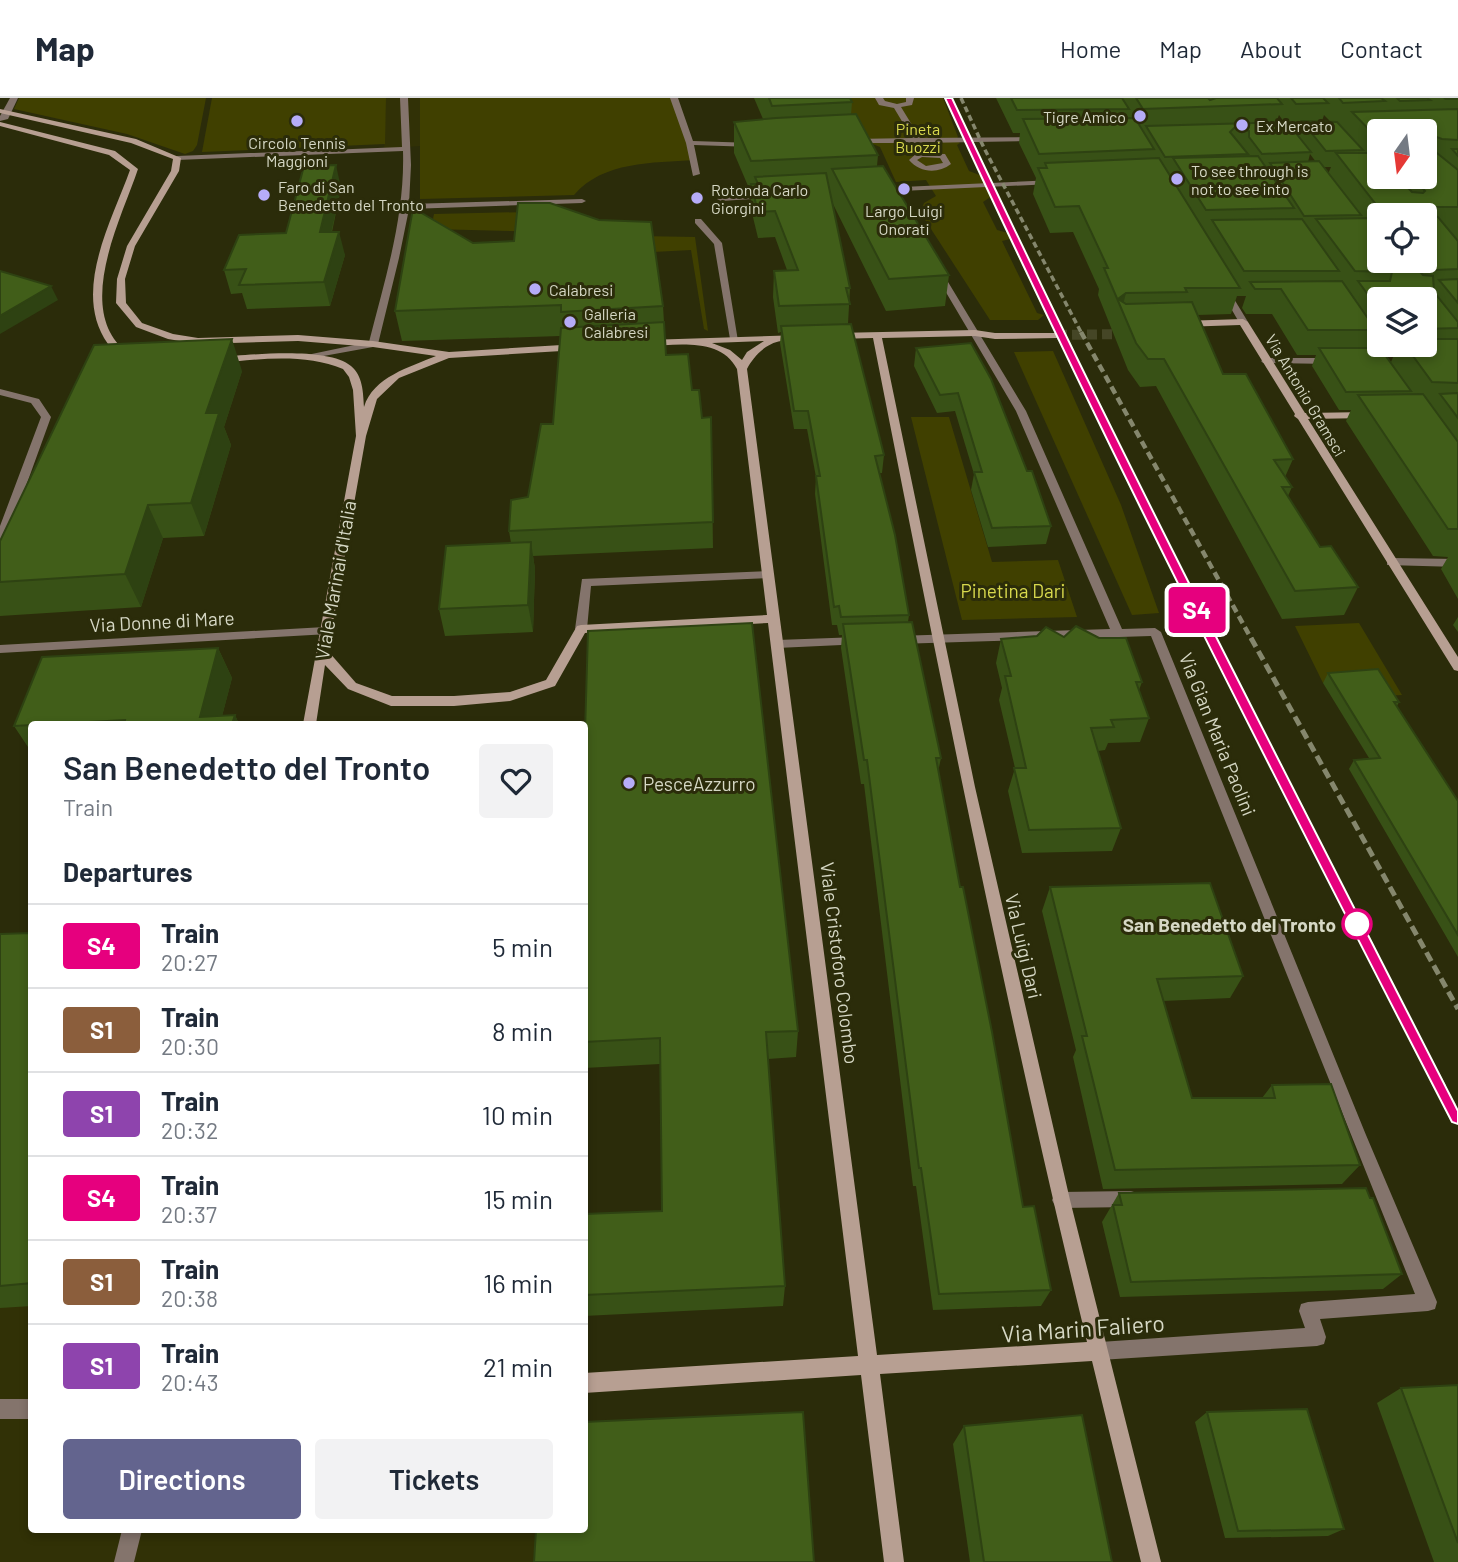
<!DOCTYPE html>
<style>
body{margin:0;font-family:Barlow,sans-serif;background:#f2f2f3;color:#1f2937;height:100vh;display:flex;flex-direction:column;font-size:26px;white-space:nowrap}
*{box-sizing:border-box;margin:0}
p{font-size:23px;color:#747a83}
.icon{flex:none;width:38px;height:38px;fill:none;stroke:currentColor;stroke-width:2;stroke-linecap:round;stroke-linejoin:round}
.map{position:relative;flex:1;overflow:hidden}
.side{position:absolute;left:28px;top:623px;width:560px;height:812px;display:flex;flex-direction:column;background:#fff;border-radius:7px;box-shadow:0 4px 10px #0003}
.side>*{flex:none}
.badge{padding:0 14px;border-radius:5px;font-size:24px;line-height:46px}
.needle{width:46px;rotate:194deg}
.tools{position:absolute;left:1367px;top:21px;display:grid;gap:14px}
.tools a{display:grid;place-items:center;width:70px;height:70px;border-radius:7px;background:#fff;box-shadow:0 4px 10px #0003;font-size:35px}
.map>.badge{position:absolute;translate:-50% -50%;box-shadow:0 0 0 4px #fff}
h2{padding:0 35px;font-size:26px;line-height:63px}
.round{display:grid;place-items:center;flex:none;width:74px;height:74px;border-radius:7px;background:#f2f2f3}
.summary{display:flex;align-items:center;justify-content:space-between;height:119px;padding:0 35px}
h1{font-size:33px;font-weight:600;line-height:52px}
.primary-button{display:flex;gap:14px;margin-top:auto;padding:14px 35px}
.primary-button a{flex:1;height:80px;border-radius:7px;background:#63648e;color:#fff;font-size:28px;font-weight:600;line-height:80px;text-align:center}
.primary-button a+a{background:#f2f2f3;color:#1f2937}
ul{padding:0;list-style:none}
li{display:flex;align-items:center;gap:21px;height:84px;padding:0 35px;border-top:2px solid #e0e1e3}
li div{flex:1}
li b{display:block;font-size:26px}
li em{font-style:normal}
li .badge{min-width:77px;font-weight:700;text-align:center}
header{display:flex;align-items:center;gap:42px;box-sizing:border-box;height:98px;padding:0 35px;background:#fff;border-bottom:2px solid #e0e1e3}
header strong{font-size:33px}
nav{display:flex;gap:38px;margin-inline-start:auto;font-size:24px}
.map>svg:first-child{display:block}
.built{fill:#313106}
.green{fill:#404000}
.lines{fill:none;stroke-linecap:round;stroke-linejoin:round}
.secondary-tunnel{stroke:#454626;stroke-width:10;stroke-dasharray:10 5;stroke-linecap:butt}
.street{fill:#84746c;fill-rule:evenodd}
.secondary{fill:#b79f92;fill-rule:evenodd}
.rail-far3{stroke:#85876d;stroke-width:3.5;stroke-dasharray:6 3.5;stroke-linecap:butt}
.rail-far2{stroke:#85876d;stroke-width:4.5;stroke-dasharray:8 4.5;stroke-linecap:butt}
.rail-far1{stroke:#85876d;stroke-width:5;stroke-dasharray:10 5;stroke-linecap:butt}
.rail{stroke:#85876d;stroke-width:7;stroke-dasharray:14 7;stroke-linecap:butt}
.wall{fill:#385116;fill-rule:evenodd}
.shaded-wall{fill:#2e4212}
.building{fill:#415e19;stroke:#2e4212;stroke-width:2}
.line{fill:#e6007e;stroke:#fff;stroke-width:2}
.poi-dot{fill:#b6acf8;stroke:#2b2c0a;stroke-width:2.5}
.stop-dot{fill:#fff;stroke:#e6007e;stroke-width:3.5}
.labels{text-anchor:middle;dominant-baseline:central;stroke-width:6;stroke-linejoin:round;paint-order:stroke}
.far-poi-label{font-size:16px;fill:#d6d8c5;stroke:#2b2c0a;text-anchor:start}
.far-park-label{font-size:16px;fill:#d8d94d;stroke:#2b2c0a}
.far-street-label{font-size:16px;fill:#d6d8c5;stroke:#2b2c0a}
.street-label{font-size:19px;fill:#d6d8c5;stroke:#2b2c0a}
.park-label{font-size:19px;fill:#d8d94d;stroke:#2b2c0a}
.poi-label{font-size:19px;fill:#d6d8c5;stroke:#2b2c0a;text-anchor:start}
.stop-label{font-size:19px;font-weight:bold;fill:#d6d8c5;stroke:#2b2c0a;text-anchor:end}
.near-street-label{font-size:23px;fill:#d6d8c5;stroke:#2b2c0a}
</style>
<header>
<strong>Map</strong>
<nav><a>Home</a><a>Map</a><a>About</a><a>Contact</a></nav>
</header>
<div class="map">
<svg width="1458" height="1464" viewBox="0 0 1458 1464">
<rect width="100%" height="100%" fill="#2b2c0a"/>
<!-- built -->
<g class="built">
<polygon points="386,0 420,0 420,48 384,51"/>
<polygon points="31,1007 32,1432 584,1432 808,1464 0,1464 0,1009"/>
</g>
<!-- green -->
<g class="green">
<polygon points="19,0 206,0 197,47 193,53 185,56 127,36 14,11"/>
<polygon points="212,0 386,0 385,46 202,54"/>
<path d="M 420,0 L 674,0 L 694,62 C 653,65 603,63 574,97 L 420,101 Z"/>
<polygon points="831,0 943,0 958,39 956,42 960,45 957,47 969,73 982,78 992,98 983,104 997,132 1008,135 1010,141 1002,143 1037,215 1044,217 1038,222 990,222 920,114 924,105 936,98 926,82 896,84 880,49 849,36"/>
<polygon points="572,113 638,138 695,139 708,233 704,231 691,152 653,154 553,134 431,131 434,116"/>
<polygon points="1053,253 1121,407 1159,515 1132,517 1014,254"/>
<polygon points="911,319 949,319 992,464 1058,462 1077,519 962,522"/>
<polygon points="1359,525 1402,597 1383,598 1372,581 1323,585 1295,528"/>
</g>
<g class="lines">
<!-- secondary-tunnel -->
<polyline class="secondary-tunnel" points="1057,237 1124,236"/>
<!-- street -->
<g class="street">
<polygon points="10,0 18,0 8,21 0,23 0,18"/>
<path d="M 400,0 L 408,0 L 411,67 L 409,106 L 582,101 L 586,103 L 582,105 L 409,111 L 399,160 L 378,246 L 373,249 L 307,261 L 307,257 L 369,244 C 385,181 405,119 403,53 L 177,62 L 173,60 L 177,58 L 402,49 Z"/>
<polygon points="670,0 678,0 693,43 753,45 757,47 753,49 694,47 700,76 693,78 686,45"/>
<polygon points="875,0 883,0 885,3 897,6 906,4 906,0 914,0 912,7 901,9 920,40 1037,39 1041,41 1037,43 922,45 925,49 921,51 915,45 851,45 850,43 854,41 912,40 894,10 879,7"/>
<path d="M 917,55 L 945,56 L 951,66 C 938,76 920,75 909,62 ZM 922,59 L 940,60 L 943,65 L 926,68 L 917,62 Z"/>
<polygon points="1055,82 1056,84 1052,86 880,94 876,92 880,90"/>
<polygon points="772,96 772,100 769,100 721,103 717,101 721,99"/>
<polygon points="695,121 701,121 722,145 738,243 730,241 714,146 695,125"/>
<polygon points="938,171 942,174 1026,313 1122,531 1155,530 1161,534 1366,1037 1437,1204 1435,1211 1428,1213 1320,1221 1326,1239 1324,1246 1317,1248 1100,1262 1093,1260 1091,1253 1093,1246 1100,1244 1305,1230 1299,1213 1301,1206 1308,1204 1415,1196 1151,538 897,546 891,542 897,538 1110,531 1016,313 934,174"/>
<polygon points="1222,191 1228,191 1248,224 1246,226 1240,226 1221,193"/>
<polygon points="1266,260 1331,260 1336,263 1331,266 1263,265 1261,263"/>
<polygon points="0,291 39,301 51,319 6,443 0,447 0,428 41,319 31,305 0,297"/>
<polygon points="1391,460 1458,461 1458,469 1387,467 1387,461"/>
<polygon points="768,473 774,477 772,480 591,488 587,531 581,535 575,531 582,481"/>
<polygon points="325,529 329,530 331,533 329,536 0,555 0,547"/>
<polygon points="859,539 863,540 865,543 863,546 777,550 771,546 777,542"/>
<polygon points="1131,1093 1137,1095 1140,1101 1137,1107 1131,1109 1061,1110 1055,1108 1052,1102 1055,1096 1061,1094"/>
<rect x="0" y="1301" width="32" height="20"/>
<polygon points="122,1432 142,1432 134,1464 114,1464"/>
</g>
<!-- secondary -->
<g class="secondary">
<path d="M 0,11 L 136,41 L 181,60 L 179,73 L 135,148 L 125,181 L 126,205 L 142,225 L 173,236 L 198,240 L 298,237 L 373,243 L 449,254 L 578,246 L 583,249 L 578,252 L 449,260 L 399,280 L 377,301 L 366,338 L 328,553 L 356,585 L 392,598 L 454,598 L 510,594 L 546,582 L 577,528 L 581,527 L 767,517 L 737,271 C 721,239 676,247 647,248 L 642,245 L 647,242 L 801,237 L 803,239 C 796,243 789,241 781,243 C 766,245 753,259 747,271 L 877,1257 L 1087,1244 C 1006,912 939,576 873,240 L 836,241 L 831,238 L 836,235 L 975,232 L 995,235 L 1060,235 L 1062,237 L 1057,240 L 995,241 L 975,238 L 882,240 L 975,689 L 1070,1102 L 1161,1464 L 1141,1464 L 1092,1263 L 880,1276 L 904,1464 L 884,1464 L 861,1277 L 584,1295 L 584,1275 L 858,1258 L 768,525 L 585,535 L 555,588 L 510,603 L 454,608 L 391,608 L 348,591 L 325,567 L 316,626 L 303,626 L 356,338 L 353,292 L 349,279 L 343,271 C 305,255 259,261 219,265 L 214,262 L 219,259 C 249,257 327,248 351,268 C 363,278 363,294 364,309 C 373,279 410,269 436,258 L 373,249 L 298,243 L 198,246 L 168,241 L 136,229 L 116,205 L 117,181 L 127,148 L 171,73 L 173,61 L 131,45 L 0,15 ZM 764,243 L 747,254 L 742,262 L 730,252 L 712,245 Z"/>
<path d="M 0,24 L 115,53 L 138,71 C 121,122 72,214 129,256 L 129,260 C 120,261 114,254 108,246 C 71,194 112,123 130,72 L 109,57 L 0,28 Z"/>
<polygon points="1243,221 1248,224 1305,315 1368,314 1373,317 1368,320 1308,321 1458,559 1458,573 1454,572 1298,321 1294,318 1295,316 1240,227 1182,229 1177,226 1182,223"/>
</g>
<!-- rail-far3 -->
<g class="rail-far3">
<polyline points="949,0 1059,236"/>
<polyline points="961,0 984,50 1082,236"/>
</g>
<!-- rail-far2 -->
<g class="rail-far2">
<polyline points="1058,234 1211,542"/>
<polyline points="1081,234 1252,542"/>
</g>
<!-- rail-far1 -->
<g class="rail-far1">
<polyline points="1210,540 1418,942"/>
<polyline points="1251,540 1458,911"/>
</g>
<!-- rail -->
<polyline class="rail" points="1417,940 1458,1018"/>
</g>
<!-- wall -->
<g class="wall">
<polygon points="754,0 850,0 852,4 851,17 878,57 877,68 949,177 945,208 886,213 832,104 850,190 848,226 884,357 882,375 879,375 909,517 908,524 941,660 938,674 960,789 1023,1109 1051,1192 1041,1208 933,1212 916,1088 913,1088 864,686 861,686 841,550 842,537 839,537 837,527 832,527 815,396 816,379 807,331 794,331 780,245 781,234 778,235 773,199 774,173 787,172 775,139 758,140 751,111 751,95 734,55 734,24 763,21"/>
<path d="M 996,0 L 1458,0 L 1458,501 L 1441,471 L 1448,459 L 1433,458 L 1346,323 L 1351,312 L 1339,312 L 1312,268 L 1316,257 L 1297,257 L 1272,216 L 1246,216 L 1242,210 L 1246,198 L 1237,198 L 1231,216 L 1197,217 L 1223,276 L 1293,361 L 1285,379 L 1292,389 L 1288,398 L 1320,449 L 1358,489 L 1344,517 L 1282,521 L 1156,288 L 1140,289 L 1128,272 L 1098,197 L 1099,191 L 1073,134 L 1050,135 L 1033,96 L 1036,80 L 1019,45 L 1020,35 L 1013,35 ZM 1279,17 L 1284,24 L 1276,25 ZM 1324,17 L 1330,23 L 1322,23 ZM 1291,29 L 1299,29 L 1297,37 ZM 1379,33 L 1424,79 L 1379,79 ZM 1310,56 L 1316,64 L 1308,64 ZM 1323,69 L 1331,69 L 1328,76 ZM 1379,117 L 1424,117 L 1424,163 L 1379,163 ZM 1379,201 L 1424,201 L 1424,247 L 1379,247 ZM 1371,243 L 1376,250 L 1368,250 ZM 1386,257 L 1394,257 L 1391,264 Z"/>
<polygon points="341,90 332,134 345,157 330,208 247,211 242,195 231,196 224,172 286,135"/>
<polygon points="473,145 663,208 666,257 692,292 702,320 711,319 713,450 533,458 535,471 533,534 445,538 439,511 511,445 509,433 528,399 553,326 560,238 402,243 395,213"/>
<polygon points="971,245 1051,428 1046,446 988,449 971,392 974,376 955,313 937,315 914,268 916,250"/>
<polygon points="242,273 224,329 231,347 204,438 163,440 141,509 0,518 0,443"/>
<polygon points="1458,519 1458,534 1453,527"/>
<polygon points="1001,541 1142,584 1139,592 1149,620 1140,644 1108,645 1105,652 1098,653 1121,730 1112,753 1022,755 1008,693 1015,670 999,602 1002,590 996,565"/>
<polygon points="218,550 232,580 222,618 235,617 239,626 32,626 32,655 14,628"/>
<polygon points="1328,575 1399,604 1397,608 1458,703 1458,859 1349,671 1354,662 1369,660 1323,585"/>
<polygon points="584,668 798,933 796,959 768,961 785,1188 783,1208 584,1218 584,1116 662,1113 660,966 584,970"/>
<polygon points="1050,789 1243,878 1230,900 1163,903 1192,1000 1262,1000 1272,987 1360,1067 1342,1086 1103,1091 1073,959 1076,952 1042,813"/>
<polygon points="32,835 32,1208 0,1210 0,836"/>
<polygon points="1119,1095 1402,1176 1383,1191 1120,1199 1102,1124"/>
<polygon points="1458,1287 1458,1464 1434,1464 1377,1305 1401,1290"/>
<polygon points="1207,1314 1344,1431 1328,1438 1225,1440 1195,1324"/>
<polygon points="964,1328 1112,1464 970,1464 953,1346"/>
</g>
<!-- shaded-wall -->
<g class="shaded-wall">
<polygon points="336,67 341,90 326,158 320,134"/>
<polygon points="339,134 345,157 330,208 324,184"/>
<polygon points="51,188 58,202 0,236 0,218"/>
<polygon points="1126,195 1122,211 1118,201"/>
<polygon points="232,241 242,273 224,329 231,347 204,438 191,405 206,315"/>
<polygon points="148,407 163,440 141,509 125,476"/>
<polygon points="531,444 535,471 533,534 528,507"/>
<polygon points="218,550 232,580 220,626 200,619"/>
<polygon points="235,617 239,626 232,626"/>
</g>
<!-- building -->
<g class="building">
<polygon points="769,0 850,0 852,4 772,8"/>
<polygon points="1011,0 1122,0 1129,11 1017,12"/>
<polygon points="1136,0 1208,0 1210,2 1216,0 1277,0 1282,6 1143,11"/>
<polygon points="1291,0 1323,0 1328,5 1296,6"/>
<polygon points="1339,0 1381,0 1385,3 1343,5"/>
<polygon points="1397,0 1427,0 1430,2 1400,3"/>
<polygon points="1444,0 1458,0 1458,1 1446,1"/>
<polygon points="1458,11 1458,42 1442,41 1434,38 1431,40 1432,51 1458,72 1458,109 1435,109 1433,117 1438,119 1458,143 1458,171 1435,172 1424,160 1424,117 1392,117 1391,109 1378,109 1336,55 1375,55 1379,59 1379,79 1398,79 1412,94 1423,95 1425,93 1413,79 1424,79 1424,33 1379,33 1379,42 1352,14"/>
<polygon points="856,16 878,57 751,63 734,24 776,20"/>
<polygon points="1135,20 1154,51 1039,56 1023,21"/>
<polygon points="1302,23 1337,24 1363,52 1326,53"/>
<polygon points="1287,24 1311,54 1262,56 1249,39 1249,33 1235,29 1230,34 1248,56 1165,59 1146,28"/>
<polygon points="1452,51 1458,51 1458,58"/>
<polygon points="1258,58 1294,110 1206,112 1173,60"/>
<polygon points="1159,60 1240,190 1185,190 1187,194 1126,195 1118,201 1126,206 1192,204 1223,276 1246,276 1293,361 1274,362 1292,389 1282,389 1320,449 1331,448 1358,489 1295,493 1164,261 1148,261 1136,245 1104,170 1108,170 1079,108 1055,109 1038,70 1047,70 1045,65"/>
<polygon points="1319,63 1361,117 1304,118 1270,65"/>
<polygon points="336,67 320,134 339,134 324,184 239,187 246,171 224,172 239,137 286,135 304,68"/>
<polygon points="883,68 949,177 889,181 832,71"/>
<polygon points="826,75 850,190 846,190 850,206 779,208 774,173 798,172 775,113 758,114 751,86 758,86 755,79"/>
<polygon points="518,105 550,105 599,122 651,124 663,208 561,214 561,207 395,213 413,110 473,145 514,143"/>
<polygon points="1373,120 1379,126 1379,163 1410,163 1423,177 1433,178 1434,194 1458,224 1458,230 1424,231 1424,201 1379,201 1379,212 1358,183 1390,183 1392,174 1355,173 1316,121"/>
<polygon points="1302,121 1339,173 1244,173 1212,122"/>
<polygon points="0,173 51,188 0,218"/>
<polygon points="1458,181 1458,205 1439,182"/>
<polygon points="1342,183 1376,232 1308,232 1281,191 1255,191 1250,184"/>
<polygon points="664,224 666,257 688,256 692,292 699,292 702,320 711,319 713,424 509,433 511,402 528,399 541,326 553,326 561,230"/>
<polygon points="851,226 884,357 875,358 895,437 909,517 841,519 839,508 834,509 816,378 820,378 808,313 794,313 781,228"/>
<polygon points="232,241 206,315 219,315 191,405 148,407 125,476 0,484 0,443 94,247"/>
<polygon points="1424,241 1458,241 1458,285 1432,284 1405,247 1424,247"/>
<polygon points="971,245 991,281 1027,373 1032,373 1051,428 992,430 974,374 982,374 958,295 940,297 916,250"/>
<polygon points="1319,250 1380,250 1411,293 1346,294"/>
<polygon points="1458,295 1458,320 1440,296"/>
<polygon points="1423,296 1458,344 1458,431 1448,431 1358,297"/>
<polygon points="531,444 528,507 439,511 446,448"/>
<polygon points="912,524 941,660 936,660 960,789 963,789 992,934 1023,1109 1034,1108 1051,1192 939,1196 921,1070 919,1070 867,662 864,662 843,526"/>
<polygon points="752,525 798,933 766,934 785,1188 584,1197 584,1116 662,1113 660,940 584,944 584,668 588,533"/>
<polygon points="1076,528 1099,540 1126,540 1142,584 1136,584 1149,620 1111,622 1114,629 1091,630 1121,730 1029,732 1014,670 1026,670 1005,578 1011,578 1001,541 1037,538 1046,529 1064,539"/>
<polygon points="218,550 200,619 235,617 232,626 124,626 125,622 14,628 42,559"/>
<polygon points="1378,571 1399,604 1394,604 1458,703 1458,837 1354,662 1380,660 1328,575"/>
<polygon points="1210,785 1243,878 1157,881 1192,1000 1275,1000 1272,987 1331,986 1360,1067 1115,1072 1082,938 1087,938 1050,789"/>
<polygon points="32,835 32,1185 0,1188 0,836"/>
<polygon points="1366,1090 1370,1100 1373,1100 1402,1176 1131,1184 1113,1107 1122,1107 1119,1095"/>
<polygon points="1458,1287 1458,1445 1401,1290"/>
<polygon points="1307,1311 1344,1431 1238,1433 1207,1314"/>
<polygon points="803,1314 814,1464 534,1464 536,1432 584,1432 584,1324"/>
<polygon points="1082,1317 1112,1464 984,1464 964,1328"/>
</g>
<!-- line -->
<path class="line" d="M 945,0 L 952,0 C 1113,343 1287,678 1458,1013 L 1458,1026 L 1452,1024 C 1277,685 1104,346 945,0 Z"/>
<!-- markers -->
<g class="poi-dot">
<circle cx="1140" cy="18" r="7"/>
<circle cx="297" cy="23" r="7"/>
<circle cx="1242" cy="27" r="7"/>
<circle cx="1177" cy="81" r="7"/>
<circle cx="904" cy="91" r="7"/>
<circle cx="264" cy="97" r="7"/>
<circle cx="697" cy="100" r="7"/>
<circle cx="535" cy="191" r="7"/>
<circle cx="570" cy="224" r="7"/>
<circle cx="629" cy="685" r="7"/>
</g>
<circle class="stop-dot" cx="1357" cy="826" r="14"/>
<g class="labels">
<!-- far-poi labels -->
<g class="far-poi-label">
<text x="1126" y="18" text-anchor="end">Tigre Amico</text>
<text x="1256" y="27">Ex Mercato</text>
<text x="297" y="44" text-anchor="middle">Circolo Tennis<tspan x="297" dy="18">Maggioni</tspan></text>
<text x="1191" y="72">To see through is<tspan x="1191" dy="18">not to see into</tspan></text>
<text x="278" y="88">Faro di San<tspan x="278" dy="18">Benedetto del Tronto</tspan></text>
<text x="711" y="91">Rotonda Carlo<tspan x="711" dy="18">Giorgini</tspan></text>
<text x="904" y="112" text-anchor="middle">Largo Luigi<tspan x="904" dy="18">Onorati</tspan></text>
<text x="549" y="191">Calabresi</text>
<text x="584" y="215">Galleria<tspan x="584" dy="18">Calabresi</tspan></text>
</g>
<!-- far-park labels -->
<g class="far-park-label">
<text x="918" y="30">Pineta<tspan x="918" dy="18">Buozzi</tspan></text>
</g>
<!-- far-street labels -->
<g class="far-street-label">
<text transform="translate(1306 297) rotate(59)">Via Antonio Gramsci</text>
</g>
<!-- street labels -->
<g class="street-label">
<text transform="translate(335 482) rotate(-80)">Viale Marinai d'Italia</text>
<text transform="translate(162 523) rotate(-3)">Via Donne di Mare</text>
<text transform="translate(1218 636) rotate(68)">Via Gian Maria Paolini</text>
<text transform="translate(1024 848) rotate(77)">Via Luigi Dari</text>
<text transform="translate(840 865) rotate(83)">Viale Cristoforo Colombo</text>
</g>
<!-- park labels -->
<g class="park-label">
<text x="1013" y="492">Pinetina Dari</text>
</g>
<!-- poi labels -->
<g class="poi-label">
<text x="643" y="685">PesceAzzurro</text>
</g>
<!-- stop labels -->
<g class="stop-label">
<text x="1336" y="826">San Benedetto del Tronto</text>
</g>
<!-- near-street labels -->
<g class="near-street-label">
<text transform="translate(1083 1230) rotate(-4)">Via Marin Faliero</text>
</g>
</g>
</svg>
<div class="tools">
<a><svg class="needle" viewBox="-14 -14 28 28"><path d="M0-13l5 13h-10z" fill="#e53935"/><path d="M0 13l5-13h-10z" fill="#747a83"/></svg></a>
<a><svg class="icon" aria-label="locate" viewBox="0 0 24 24"><circle cx="12" cy="12" r="6"/><path d="M12 2v4M12 18v4M2 12h4M18 12h4"/></svg></a>
<a><svg class="icon" aria-label="layers" viewBox="0 0 24 24"><path d="M12 4l9 5-9 5-9-5zM3 14l9 5 9-5"/></svg></a>
</div>
<b class="badge" style="left:1197px;top:512px;background:#e6007e;color:#fff">S4</b>
<section class="side">
<div class="summary"><div><h1>San Benedetto del Tronto</h1><p>Train</p></div><a class="round"><svg class="icon" aria-label="heart" viewBox="0 0 24 24"><path d="M12 20l-8-8c-3-5 5-10 8-4 3-6 11-1 8 4z"/></svg></a></div>
<h2>Departures</h2>
<ul>
<li><span class="badge" style="background:#e6007e;color:#fff">S4</span><div><b>Train</b><p>20:27</p></div><em>5 min</em></li>
<li><span class="badge" style="background:#8b5e3c;color:#fff">S1</span><div><b>Train</b><p>20:30</p></div><em>8 min</em></li>
<li><span class="badge" style="background:#8e44ad;color:#fff">S1</span><div><b>Train</b><p>20:32</p></div><em>10 min</em></li>
<li><span class="badge" style="background:#e6007e;color:#fff">S4</span><div><b>Train</b><p>20:37</p></div><em>15 min</em></li>
<li><span class="badge" style="background:#8b5e3c;color:#fff">S1</span><div><b>Train</b><p>20:38</p></div><em>16 min</em></li>
<li><span class="badge" style="background:#8e44ad;color:#fff">S1</span><div><b>Train</b><p>20:43</p></div><em>21 min</em></li>
</ul>
<div class="primary-button"><a>Directions</a><a>Tickets</a></div>
</section>
</div>
